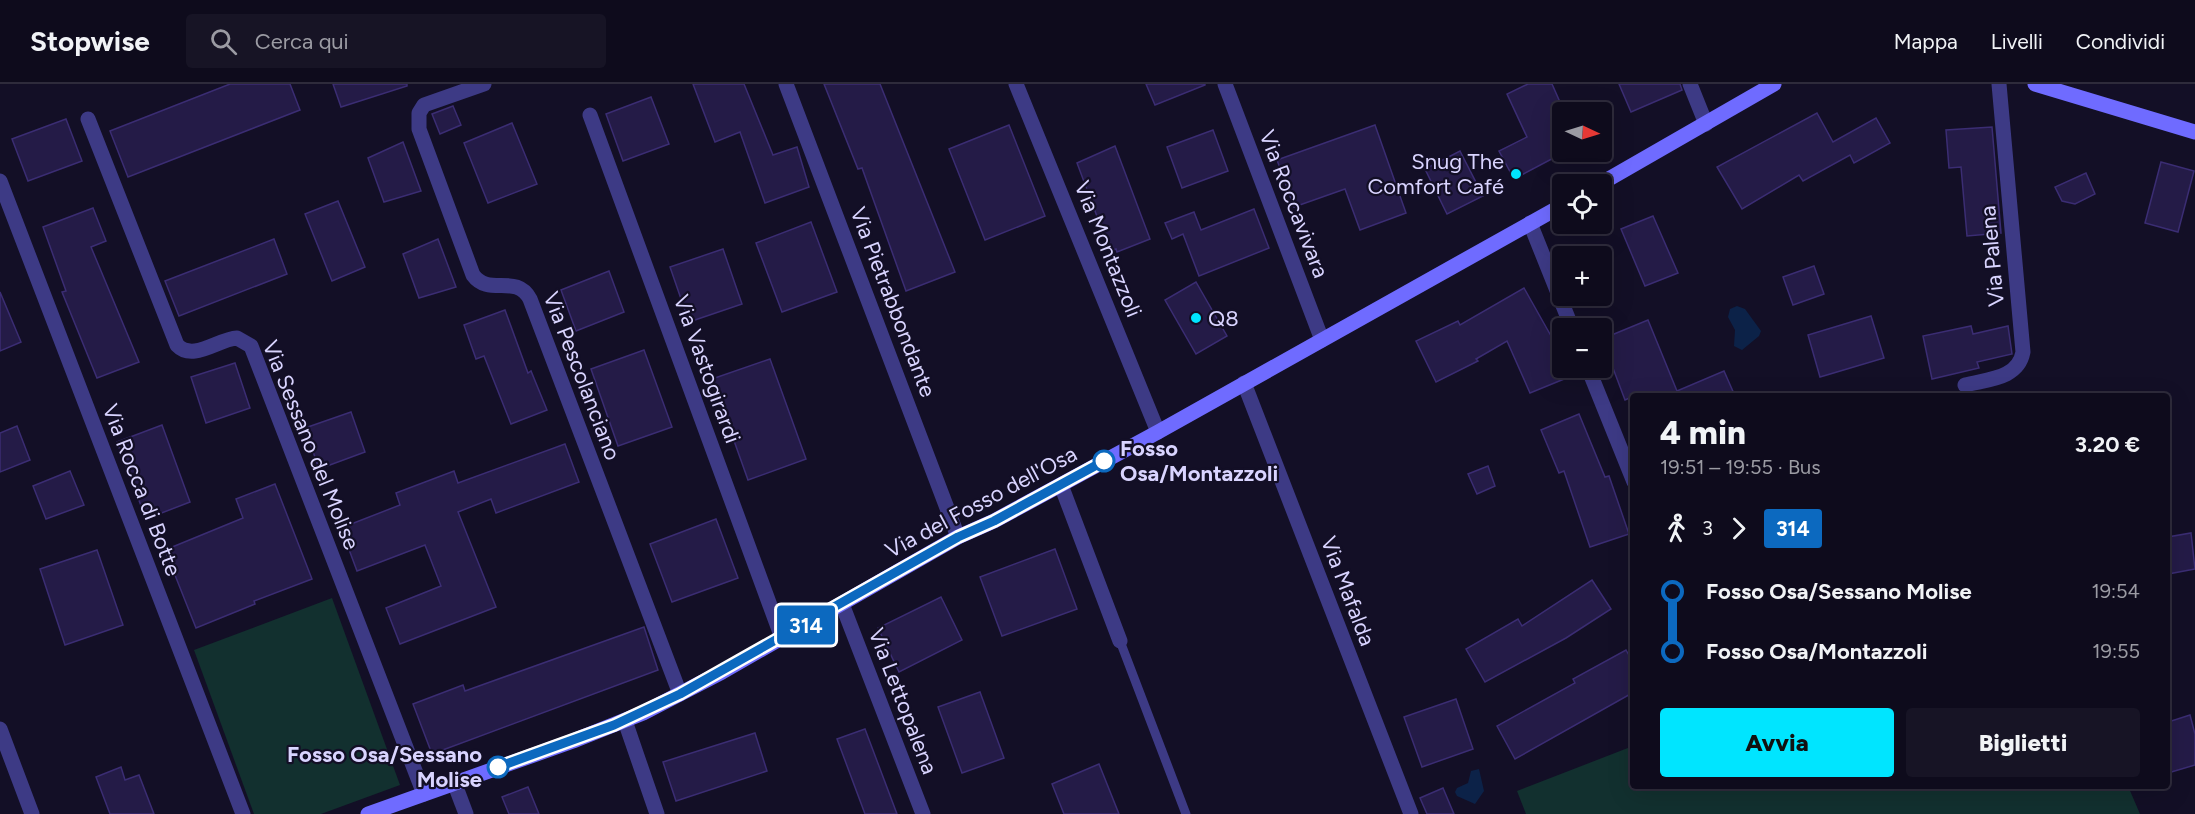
<!DOCTYPE html>
<html lang="it">
<meta charset="utf-8">
<style>
body{margin:0;font-family:Figtree,sans-serif;background:#171425;color:#f1f3f6;height:100vh;display:flex;flex-direction:column;font-size:22px;white-space:nowrap}
*{box-sizing:border-box;margin:0}
p{font-size:20px;color:#9b9ba3}
.icon{flex:none;width:33px;height:33px;fill:none;stroke:currentColor;stroke-width:2;stroke-linecap:round;stroke-linejoin:round}
.map{position:relative;flex:1;overflow:hidden}
.details{position:absolute;left:1630px;top:309px;width:540px;height:396px;display:flex;flex-direction:column;background:#0e0b1c;border-radius:6px;box-shadow:0 6px 24px #0002,0 0 0 2px #2e2b3b}
.details>*{flex:none}
.badge{padding:0 12px;border-radius:4px;font-size:21px;line-height:39px}
.needle{width:39px;rotate:94deg}
.tools{position:absolute;left:1552px;top:18px;display:grid;gap:12px}
.tools a{display:grid;place-items:center;width:60px;height:60px;border-radius:6px;background:#0e0b1c;box-shadow:0 6px 24px #0002,0 0 0 2px #2e2b3b;font-size:30px}
.map>.badge{position:absolute;translate:-50% -50%;box-shadow:0 0 0 3px #fff}
.legs{display:flex;align-items:center;gap:9px;height:66px;padding:0 30px;font-size:20px}
.legs p{margin-inline-start:auto}
.overview{display:flex;align-items:center;justify-content:space-between;height:102px;padding:0 30px}
h1{font-size:33px;font-weight:800;line-height:45px}
.cta{display:flex;gap:12px;margin-top:auto;padding:12px 30px}
.cta a{flex:1;height:69px;border-radius:6px;background:#00e5ff;color:#111;font-size:24px;font-weight:800;line-height:69px;text-align:center}
.cta a+a{background:#171425;color:#f1f3f6}
ul{padding:0 30px;list-style:none}
li{display:flex;align-items:center;gap:21px;height:60px;font-size:22px}
li i{display:grid;place-items:center;width:9px;height:100%;margin:0 8px;background:currentColor}
li i::after{content:'';width:15px;height:15px;margin:-8px;border:4px solid;border-radius:50%;background:#0e0b1c}
li p{margin-inline-start:auto}
li:first-child i{background:linear-gradient(#0000 50%,currentColor 0)}
li:last-child i{background:linear-gradient(currentColor 50%,#0000 0)}
header{display:flex;align-items:center;gap:36px;box-sizing:border-box;height:84px;padding:0 30px;background:#0e0b1c;border-bottom:2px solid #2e2b3b}
header strong{font-size:28px}
nav{display:flex;gap:33px;margin-inline-start:auto;font-size:21px}
.search{width:420px;height:54px;background:#171425;display:flex;align-items:center;gap:15px;box-sizing:border-box;padding:0 21px;border-radius:6px;color:#9b9ba3;font-size:22px}
.map>svg:first-child{display:block}
.green{fill:#12302f}
.water{fill:#0c2248}
.building{fill:#241b47;stroke:#3b2d73;stroke-width:1.5}
.lines{fill:none;stroke-linecap:round;stroke-linejoin:round}
.lane{stroke:#3d3a85;stroke-width:9}
.street{stroke:#3d3a85;stroke-width:15}
.secondary{stroke:#6f6bff;stroke-width:15}
.line-1-casing{stroke:#fff;stroke-width:14}
.line-1{stroke:#0c69bf;stroke-width:9}
.poi-dot{fill:#00e5ff;stroke:#130f26;stroke-width:2}
.stop-1-dot{fill:#fff;stroke:#0c69bf;stroke-width:3}
.labels{text-anchor:middle;dominant-baseline:central;stroke-width:4.5;stroke-linejoin:round;paint-order:stroke}
.poi-label{font-size:22px;fill:#d9d4ff;stroke:#130f26;text-anchor:end}
.street-label{font-size:22px;fill:#d9d4ff;stroke:#130f26}
.stop-label{font-size:22px;font-weight:bold;fill:#d9d4ff;stroke:#130f26;text-anchor:start}
</style>
<header>
<strong>Stopwise</strong>
<div class="search"><svg class="icon" aria-label="search" viewBox="0 0 24 24"><circle cx="10" cy="10" r="6"/><path d="M15 15l6 6"/></svg>Cerca qui</div>
<nav><a>Mappa</a><a>Livelli</a><a>Condividi</a></nav>
</header>
<div class="map">
<svg width="2195" height="730" viewBox="0 0 2195 730">
<rect width="100%" height="100%" fill="#130f26"/>
<!-- green -->
<g class="green">
<polygon points="332,514 400,701 321,730 254,730 194,566"/>
<polygon points="1633,662 1634,702 2128,702 2140,730 1526,730 1517,707"/>
</g>
<!-- water -->
<g class="water">
<polygon points="1737,222 1745,225 1761,247 1759,252 1742,266 1734,262 1735,246 1728,233 1730,225"/>
<polygon points="1479,685 1484,707 1475,720 1457,712 1455,708 1457,704 1468,699 1471,687"/>
</g>
<!-- building -->
<g class="building">
<polygon points="230,0 290,0 300,26 128,93 110,47"/>
<polygon points="333,0 407,0 407,2 341,23"/>
<polygon points="693,0 744,0 773,71 797,63 809,103 765,119 740,48 715,58"/>
<polygon points="824,0 880,0 955,188 906,207 862,84 858,85"/>
<polygon points="1146,0 1205,0 1205,1 1155,21"/>
<polygon points="1528,0 1552,0 1563,25 1563,69 1514,95 1499,67 1527,53 1507,10"/>
<polygon points="1619,0 1680,0 1682,6 1631,28"/>
<polygon points="651,13 669,60 623,77 606,30"/>
<polygon points="453,22 461,41 440,50 432,30"/>
<polygon points="1817,29 1833,58 1876,34 1890,59 1854,79 1850,71 1803,97 1799,91 1742,125 1717,83"/>
<polygon points="66,35 82,77 28,97 12,55"/>
<polygon points="512,39 537,100 488,119 464,59"/>
<polygon points="1009,41 1045,132 985,156 949,65"/>
<polygon points="1375,41 1406,129 1360,146 1345,105 1294,123 1277,76"/>
<polygon points="1992,43 2001,149 1967,152 1961,83 1949,84 1946,46"/>
<polygon points="1213,46 1228,87 1182,104 1167,63"/>
<polygon points="403,58 421,107 384,118 368,74"/>
<polygon points="1115,62 1150,155 1117,168 1116,165 1110,167 1077,79"/>
<polygon points="1460,67 1483,112 1447,130 1425,85"/>
<polygon points="2161,78 2194,87 2178,148 2145,139"/>
<polygon points="2086,89 2095,110 2075,120 2062,117 2055,103"/>
<polygon points="338,117 365,183 332,197 305,130"/>
<polygon points="93,124 106,157 91,163 139,278 97,294 62,208 66,207 43,143"/>
<polygon points="1254,125 1269,164 1199,192 1183,150 1172,155 1165,139 1194,128 1201,146"/>
<polygon points="1653,132 1678,189 1645,202 1621,145"/>
<polygon points="811,138 837,208 782,228 756,159"/>
<polygon points="274,155 287,190 179,232 165,197"/>
<polygon points="438,155 456,203 419,214 403,170"/>
<polygon points="723,165 742,220 689,238 670,183"/>
<polygon points="1814,182 1824,210 1793,221 1783,193"/>
<polygon points="609,187 624,228 576,247 561,206"/>
<polygon points="1196,198 1227,252 1196,270 1165,216"/>
<polygon points="1524,204 1555,259 1569,293 1530,309 1507,257 1476,275 1478,277 1436,298 1416,257 1458,237 1460,241"/>
<polygon points="0,208 21,258 0,267"/>
<polygon points="505,226 528,289 531,287 547,326 511,340 484,272 476,275 464,241"/>
<polygon points="1871,232 1884,274 1820,293 1808,251"/>
<polygon points="1648,236 1677,307 1724,287 1735,312 1634,312 1625,316 1602,255"/>
<polygon points="1971,242 1973,250 2008,242 2012,270 1977,278 1979,284 1932,295 1923,252"/>
<polygon points="644,266 672,343 618,362 591,285"/>
<polygon points="770,275 806,375 748,396 712,295"/>
<polygon points="235,279 250,324 206,339 191,293"/>
<polygon points="351,328 365,368 319,385 305,344"/>
<polygon points="1579,330 1605,393 1609,392 1629,450 1590,463 1564,387 1559,389 1541,346"/>
<polygon points="162,341 190,418 146,435 117,358"/>
<polygon points="17,342 30,376 0,388 0,349"/>
<polygon points="565,360 579,398 496,429 491,415 458,428 496,523 400,560 386,524 441,502 425,461 357,487 341,444 400,421 396,409 454,387 458,399"/>
<polygon points="1488,382 1495,402 1477,410 1468,390"/>
<polygon points="70,387 84,421 46,435 33,402"/>
<polygon points="275,400 312,495 254,517 255,520 196,544 165,466 243,434 236,415"/>
<polygon points="716,435 738,494 672,518 650,460"/>
<polygon points="2191,449 2195,485 2168,490 2168,453"/>
<polygon points="1055,465 1077,525 1002,552 980,493"/>
<polygon points="97,466 123,541 65,561 40,485"/>
<polygon points="1592,496 1611,525 1566,554 1485,598 1466,565 1518,535 1522,542"/>
<polygon points="941,513 962,556 899,588 878,544"/>
<polygon points="644,543 658,586 432,670 413,620 463,601 465,607"/>
<polygon points="1626,566 1634,580 1634,608 1515,675 1497,642 1575,599 1573,595"/>
<polygon points="980,608 1004,674 962,689 938,623"/>
<polygon points="1456,615 1473,665 1422,683 1404,633"/>
<polygon points="2190,631 2195,650 2195,681 2168,689 2168,638"/>
<polygon points="865,645 897,730 865,730 837,655"/>
<polygon points="755,649 767,687 676,717 663,678"/>
<polygon points="1099,680 1119,730 1064,730 1052,700"/>
<polygon points="121,683 125,696 139,691 154,730 110,730 96,693"/>
<polygon points="528,703 539,730 509,730 502,713"/>
<polygon points="1443,704 1454,730 1427,730 1420,714"/>
</g>
<g class="lines">
<!-- lane -->
<polyline class="lane" points="1120,557 1186,730"/>
<!-- street -->
<g class="street">
<path d="M 484,0 L 424,21 L 419,29 L 419,45 L 473,191 C 489,213 516,189 530,215 L 680,610"/>
<polyline points="786,0 958,453"/>
<polyline points="1016,0 1158,348"/>
<polyline points="1225,0 1322,256"/>
<polyline points="1690,0 1706,40"/>
<polyline points="590,31 782,554"/>
<path d="M 88,35 L 177,261 C 193,278 218,255 237,254 L 251,262 L 424,710"/>
<polyline points="0,97 243,730"/>
<polyline points="1530,139 1572,244"/>
<polyline points="1588,284 1634,398"/>
<polyline points="1244,299 1411,730"/>
<path d="M 1965,301 C 1988,295 2018,295 2023,268 L 1999,0"/>
<polyline points="1061,401 1120,557"/>
<polyline points="842,520 923,730"/>
<polyline points="625,637 657,730"/>
<polyline points="0,645 32,730"/>
<polyline points="454,698 466,730"/>
</g>
<!-- secondary -->
<g class="secondary">
<polyline points="2035,0 2195,48"/>
<polyline points="1600,100 1774,0"/>
<polyline points="368,730 573,657 643,629 722,588 958,453 994,437 1158,348 1563,121"/>
</g>
</g>
<g class="lines">
<defs>
<polyline id="line-1" points="498,683 614,641 680,610 958,453 994,437 1104,377"/>
</defs>
<!-- line-1 casing -->
<use href="#line-1" class="line-1-casing"/>
<!-- line-1 -->
<use href="#line-1" class="line-1"/>
</g>
<!-- markers -->
<g class="poi-dot">
<circle cx="1516" cy="90" r="6"/>
<circle cx="1196" cy="234" r="6"/>
</g>
<g class="stop-1-dot">
<circle cx="1104" cy="377" r="10"/>
<circle cx="498" cy="683" r="10"/>
</g>
<g class="labels">
<!-- poi labels -->
<g class="poi-label">
<text x="1504" y="77">Snug The<tspan x="1504" dy="25">Comfort Café</tspan></text>
<text x="1208" y="234" text-anchor="start">Q8</text>
</g>
<!-- street labels -->
<g class="street-label">
<text transform="translate(1294 120) rotate(69)">Via Roccavivara</text>
<text transform="translate(1108 165) rotate(68)">Via Montazzoli</text>
<text transform="translate(1992 172) rotate(-95)">Via Palena</text>
<text transform="translate(893 218) rotate(69)">Via Pietrabbondante</text>
<text transform="translate(707 285) rotate(70)">Via Vastogirardi</text>
<text transform="translate(582 292) rotate(69)">Via Pescolanciano</text>
<text transform="translate(311 361) rotate(68)">Via Sessano del Molise</text>
<text transform="translate(142 406) rotate(69)">Via Rocca di Botte</text>
<text transform="translate(981 418) rotate(-28)">Via del Fosso dell'Osa</text>
<text transform="translate(1348 507) rotate(69)">Via Mafalda</text>
<text transform="translate(903 617) rotate(69)">Via Lettopalena</text>
</g>
<!-- stop labels -->
<g class="stop-label">
<text x="1120" y="364">Fosso<tspan x="1120" dy="25">Osa/Montazzoli</tspan></text>
<text x="482" y="670" text-anchor="end">Fosso Osa/Sessano<tspan x="482" dy="25">Molise</tspan></text>
</g>
</g>
</svg>
<div class="tools">
<a><svg class="needle" viewBox="-14 -14 28 28"><path d="M0-13l5 13h-10z" fill="#e53935"/><path d="M0 13l5-13h-10z" fill="#9b9ba3"/></svg></a>
<a><svg class="icon" aria-label="locate" viewBox="0 0 24 24"><circle cx="12" cy="12" r="6"/><path d="M12 2v4M12 18v4M2 12h4M18 12h4"/></svg></a>
<a>+</a>
<a>−</a>
</div>
<b class="badge" style="left:806px;top:541px;background:#0c69bf;color:#fff">314</b>
<section class="details">
<div class="overview"><div><h1>4 min</h1><p>19:51 – 19:55 · Bus</p></div><b>3.20 €</b></div>
<div class="legs"><svg class="icon" aria-label="walk" viewBox="0 0 24 24"><circle cx="13" cy="4" r="2"/><path d="M13 8l-2 6 4 7M11 14l-3 7M7 12l3-4h3l4 4"/></svg>3<svg class="icon" aria-label="forward" viewBox="0 0 24 24"><path d="M9 5l7 7-7 7"/></svg><b class="badge" style="background:#0c69bf;color:#fff">314</b></div>
<ul>
<li><i style="color:#0c69bf"></i><b>Fosso Osa/Sessano Molise</b><p>19:54</p></li>
<li><i style="color:#0c69bf"></i><b>Fosso Osa/Montazzoli</b><p>19:55</p></li>
</ul>
<div class="cta"><a>Avvia</a><a>Biglietti</a></div>
</section>
</div>
